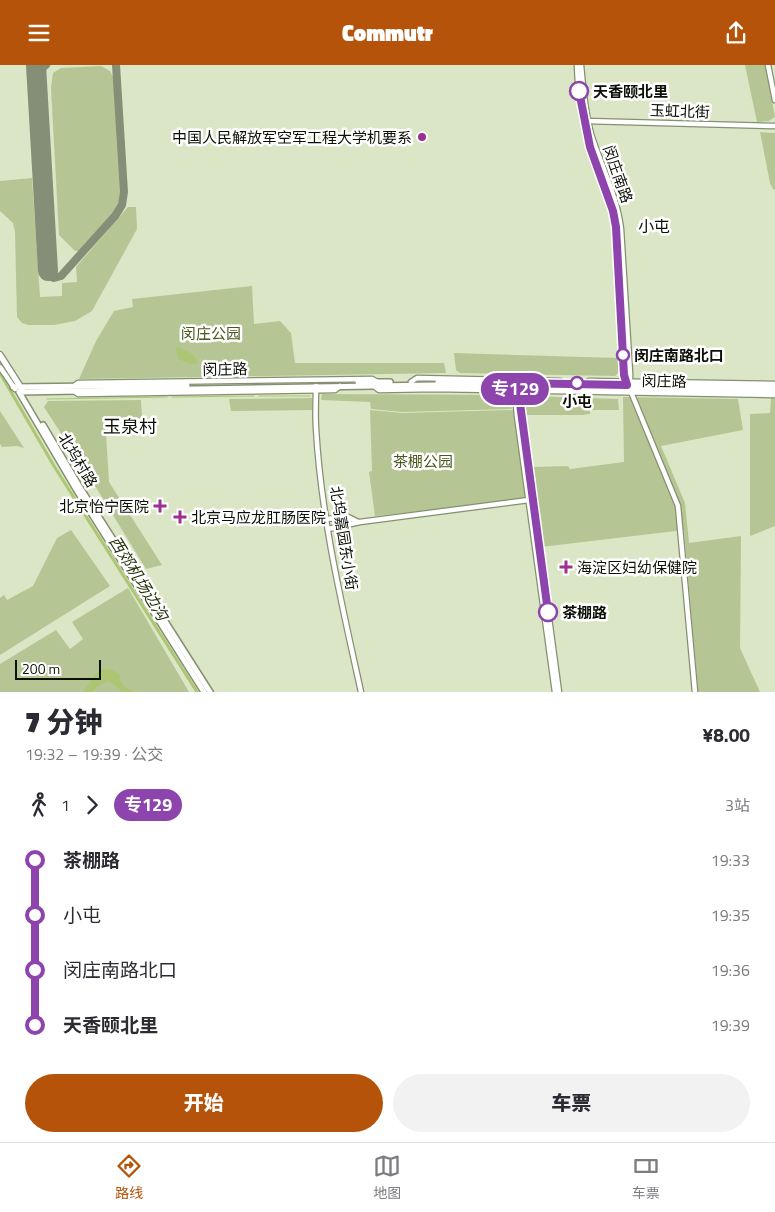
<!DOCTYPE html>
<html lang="zh">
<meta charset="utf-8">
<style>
body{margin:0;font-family:"Titillium Web","Noto Sans SC",sans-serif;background:#f2f2f3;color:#2b2b33;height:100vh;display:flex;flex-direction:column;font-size:19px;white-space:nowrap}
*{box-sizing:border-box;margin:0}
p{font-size:16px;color:#7c7c81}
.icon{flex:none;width:28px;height:28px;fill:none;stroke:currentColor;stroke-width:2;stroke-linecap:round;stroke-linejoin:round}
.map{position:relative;height:627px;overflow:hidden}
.sheet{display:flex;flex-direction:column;background:#fff;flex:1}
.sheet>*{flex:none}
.badge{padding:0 10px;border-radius:16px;font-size:18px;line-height:32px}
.scale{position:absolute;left:15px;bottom:12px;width:86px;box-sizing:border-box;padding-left:5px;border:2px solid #0b0f05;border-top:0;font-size:14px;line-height:18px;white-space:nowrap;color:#0b0f05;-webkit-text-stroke:4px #fff;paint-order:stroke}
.map>.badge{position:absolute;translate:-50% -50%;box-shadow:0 0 0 2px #fff}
.legs{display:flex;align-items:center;gap:8px;height:55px;padding:0 25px;font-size:16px}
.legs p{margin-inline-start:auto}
.summary{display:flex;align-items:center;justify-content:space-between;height:85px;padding:0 25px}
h1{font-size:28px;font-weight:800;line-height:38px}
.primary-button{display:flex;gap:10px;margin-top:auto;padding:10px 25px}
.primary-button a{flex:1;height:58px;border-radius:30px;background:#b45309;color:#fff;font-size:20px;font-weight:800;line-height:58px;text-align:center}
.primary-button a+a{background:#f2f2f3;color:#2b2b33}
ul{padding:0 25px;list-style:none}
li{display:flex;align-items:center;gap:18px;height:55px;font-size:19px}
li i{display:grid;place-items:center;width:8px;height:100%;margin:0 6px;background:currentColor}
li i::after{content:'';width:12px;height:12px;margin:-6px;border:4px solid;border-radius:50%;background:#fff}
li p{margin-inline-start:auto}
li:first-child i{background:linear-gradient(#0000 50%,currentColor 0)}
li:last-child i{background:linear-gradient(currentColor 50%,#0000 0)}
header{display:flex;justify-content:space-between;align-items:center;height:65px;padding:0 25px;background:#b45309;color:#fff;font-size:22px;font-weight:800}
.tabs{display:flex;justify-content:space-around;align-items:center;height:70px;border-top:1px solid #e1e1e2;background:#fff;font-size:14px;color:#7c7c81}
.tabs a{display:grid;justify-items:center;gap:2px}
.tabs .on{color:#b45309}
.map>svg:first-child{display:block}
.green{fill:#b5c694}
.water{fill:#acc674}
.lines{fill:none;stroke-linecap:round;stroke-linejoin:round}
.stream{stroke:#acc674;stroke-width:1}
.canal{stroke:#acc674;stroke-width:3}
.taxiway{stroke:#858e76;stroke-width:8}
.runway{stroke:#858e76;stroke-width:20}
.tertiary-casing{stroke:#859071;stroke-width:7}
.secondary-casing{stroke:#859071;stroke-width:8}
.primary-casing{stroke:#859071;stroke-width:8}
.tertiary{stroke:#fff;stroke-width:4.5}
.secondary{stroke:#fff;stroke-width:5}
.primary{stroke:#fff;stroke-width:5.5}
.line-1-casing{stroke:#fff;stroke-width:11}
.line-1{stroke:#8e44ad;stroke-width:8}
.stop-1-dot{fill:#fff;stroke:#8e44ad;stroke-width:2.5}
.poi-dot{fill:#9c2f8f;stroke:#fff;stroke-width:2}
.labels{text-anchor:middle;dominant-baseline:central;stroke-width:5;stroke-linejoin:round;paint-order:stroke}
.stop-label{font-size:15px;font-weight:bold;fill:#0b0f05;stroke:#fff;text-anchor:start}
.street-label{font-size:15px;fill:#0b0f05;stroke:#fff}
.poi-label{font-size:15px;fill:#0b0f05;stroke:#fff;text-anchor:end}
.park-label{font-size:15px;fill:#48591e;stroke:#fff}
.neighbourhood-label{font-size:16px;fill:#0b0f05;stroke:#fff}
.water-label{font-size:16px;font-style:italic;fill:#2a3411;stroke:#fff}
.quarter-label{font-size:18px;fill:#0b0f05;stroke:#fff}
</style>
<header><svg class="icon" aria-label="menu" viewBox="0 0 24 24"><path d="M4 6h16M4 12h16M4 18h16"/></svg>Commutr<svg class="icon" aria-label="share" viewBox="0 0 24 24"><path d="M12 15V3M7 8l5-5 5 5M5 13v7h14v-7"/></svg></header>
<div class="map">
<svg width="775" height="627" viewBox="0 0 775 627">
<rect width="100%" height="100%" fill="#dae6c5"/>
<!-- green -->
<g class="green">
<polygon points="745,0 765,0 775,52 769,56 757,57"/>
<polygon points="101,1 110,6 115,16 121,128 120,135 114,149 79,186 75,186 59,170 51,23 53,8 61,3"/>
<polygon points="760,67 775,68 775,125 773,124 770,118"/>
<polygon points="32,113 40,232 62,231 62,218 77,217 76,202 128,142 136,142 137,164 92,246 75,256 54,260 28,260 22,258 17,252 15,167 13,158 0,146 0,116"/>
<polygon points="252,221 254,259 280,256 291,268 295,298 444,298 446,308 79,314 96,276 114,246 133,242 132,234"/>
<polygon points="454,288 619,293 619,307 615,311 460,308 456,305"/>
<polygon points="322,329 506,330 509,332 512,344 402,347 371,344 370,337 321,335"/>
<polygon points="527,331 618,334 619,345 590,345 590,349 582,350 525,350 522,333"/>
<polygon points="623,332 738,334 743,365 661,381 685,438 689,478 741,471 740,583 760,627 698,627 684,465 541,482 534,434 375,451 369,407 372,406 370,345 402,348 513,345 533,402 568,401 570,404 624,397"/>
<polygon points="312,333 312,345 231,346 229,334"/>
<polygon points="771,333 775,333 775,461 750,471 750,349 770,348"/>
<polygon points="141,335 142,353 105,353 109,417 162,500 146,504 97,424 44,342 48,336"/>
<polygon points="0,346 24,383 17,381 2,382 0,379"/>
<polygon points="71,465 110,521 0,590 0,533 4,530 7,535 33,521 57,473"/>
<polygon points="128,523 189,627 0,627 0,599 56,565 70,584 83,574 72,557"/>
</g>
<!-- water -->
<g class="water">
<path d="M 178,282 C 186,287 196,287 197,298 C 190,300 184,297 178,293 L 176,284 Z"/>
<path d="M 101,604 L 113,605 L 120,610 C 119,621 126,622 134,627 L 122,627 L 116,621 L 108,616 L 98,621 L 92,627 L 83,627 L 95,610 Z"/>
</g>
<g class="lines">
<!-- stream -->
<g class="stream">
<polyline points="259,331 310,331"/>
<polyline points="172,332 254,331"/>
<polyline points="47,334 167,332"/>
</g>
<!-- canal -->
<polyline class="canal" points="0,308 54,401 197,627"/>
<!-- taxiway -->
<g class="taxiway">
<polyline points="37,12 40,5 46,0"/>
<polyline points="48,206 51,212 54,213 61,211 115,151 122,140 124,127 116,0"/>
</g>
<!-- runway -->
<polyline class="runway" points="36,0 48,206"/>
<defs>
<g id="tertiary">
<path d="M 577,0 C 578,28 582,57 591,84 C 599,111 611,135 616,162 L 624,310 L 678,441 L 695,627"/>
<path d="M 581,0 C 583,23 585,47 591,69 C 601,100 617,131 621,164 L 630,308 L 630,313 L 627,320"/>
<polyline points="768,0 775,35"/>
<polyline points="586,56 775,61"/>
<polyline points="0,302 15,324"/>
<polyline points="411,317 417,313 560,316 564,318"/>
<polyline points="514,318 517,351 555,627"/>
<polyline points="586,318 589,316 775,319"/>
<polyline points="74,321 78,318 372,314 377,317"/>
<path d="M 316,321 C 316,335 315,350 316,363 C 321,453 342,540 361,627"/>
<polyline points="374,321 379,325 434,324 775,330"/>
<polyline points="515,325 519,331 559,627"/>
<polyline points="74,326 78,329 335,325 340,321"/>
<polyline points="326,454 348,452 358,457"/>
<polyline points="328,464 360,457 529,435"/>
</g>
<g id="secondary">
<polyline points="358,317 390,317"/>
<polyline points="438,317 492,317"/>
<polyline points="558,319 564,318 591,320"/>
<polyline points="627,320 775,322"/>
<polyline points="13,322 187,320"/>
<polyline points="43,360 79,421 210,627"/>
<polyline points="204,627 76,424 19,327 434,320 775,326"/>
</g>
<polyline id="primary" points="0,290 23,326"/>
</defs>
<!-- tertiary casing -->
<use href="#tertiary" class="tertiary-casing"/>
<!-- secondary casing -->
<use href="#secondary" class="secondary-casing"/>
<!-- primary casing -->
<use href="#primary" class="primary-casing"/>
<!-- tertiary -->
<use href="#tertiary" class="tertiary"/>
<!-- secondary -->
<use href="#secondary" class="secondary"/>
<!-- primary -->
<use href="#primary" class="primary"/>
</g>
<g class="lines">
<defs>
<polyline id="line-1" points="548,547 519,331 515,325 514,318 627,320 624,310 616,162 613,146 590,82 579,26"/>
</defs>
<!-- line-1 casing -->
<use href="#line-1" class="line-1-casing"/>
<!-- line-1 -->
<use href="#line-1" class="line-1"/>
</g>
<!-- markers -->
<g class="stop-1-dot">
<circle cx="579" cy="26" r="9"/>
<circle cx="623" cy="290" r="6"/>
<circle cx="577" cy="318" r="6"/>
<circle cx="548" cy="547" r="9"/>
</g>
<g class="poi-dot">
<circle cx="422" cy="72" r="5"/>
<path d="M157.5 433.5h5v5h5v5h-5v5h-5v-5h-5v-5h5z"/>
<path d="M177.5 444.5h5v5h5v5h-5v5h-5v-5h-5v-5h5z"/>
<path d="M563.5 494.5h5v5h5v5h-5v5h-5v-5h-5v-5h5z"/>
</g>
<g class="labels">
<!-- stop labels -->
<g class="stop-label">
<text x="593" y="26">天香颐北里</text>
<text x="634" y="290">闵庄南路北口</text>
<text x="577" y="336" text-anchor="middle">小屯</text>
<text x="562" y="547">茶棚路</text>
</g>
<!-- street labels -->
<g class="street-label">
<text transform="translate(680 46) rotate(2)">玉虹北街</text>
<text transform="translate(618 109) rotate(71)">闵庄南路</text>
<text transform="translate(225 304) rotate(-1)">闵庄路</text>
<text transform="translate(664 316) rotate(1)">闵庄路</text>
<text transform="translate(78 395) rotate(59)">北坞村路</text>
<text transform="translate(344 473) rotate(81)">北坞嘉园东小街</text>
</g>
<!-- poi labels -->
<g class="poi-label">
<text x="412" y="72">中国人民解放军空军工程大学机要系</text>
<text x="149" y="441">北京怡宁医院</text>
<text x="191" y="452" text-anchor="start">北京马应龙肛肠医院</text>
<text x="577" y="502" text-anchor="start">海淀区妇幼保健院</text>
</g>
<!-- park labels -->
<g class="park-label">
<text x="211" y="268">闵庄公园</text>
<text x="423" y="396">茶棚公园</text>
</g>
<!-- neighbourhood labels -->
<g class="neighbourhood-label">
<text x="654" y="161">小屯</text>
</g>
<!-- water labels -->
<g class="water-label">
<text transform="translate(139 513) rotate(58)">西郊机场边沟</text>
</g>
<!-- quarter labels -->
<g class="quarter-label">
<text x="130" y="361">玉泉村</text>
</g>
</g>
</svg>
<div class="scale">200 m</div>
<b class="badge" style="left:515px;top:324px;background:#8e44ad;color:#fff">专129</b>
</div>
<section class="sheet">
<div class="summary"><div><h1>7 分钟</h1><p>19:32 – 19:39 · 公交</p></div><b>¥8.00</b></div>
<div class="legs"><svg class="icon" aria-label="walk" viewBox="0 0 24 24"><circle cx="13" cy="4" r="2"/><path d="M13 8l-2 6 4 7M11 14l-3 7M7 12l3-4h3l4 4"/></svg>1<svg class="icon" aria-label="forward" viewBox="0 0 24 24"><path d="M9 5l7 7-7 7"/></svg><b class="badge" style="background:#8e44ad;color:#fff">专129</b><p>3站</p></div>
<ul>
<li><i style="color:#8e44ad"></i><b>茶棚路</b><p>19:33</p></li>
<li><i style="color:#8e44ad"></i><span>小屯</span><p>19:35</p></li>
<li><i style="color:#8e44ad"></i><span>闵庄南路北口</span><p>19:36</p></li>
<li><i style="color:#8e44ad"></i><b>天香颐北里</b><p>19:39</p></li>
</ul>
<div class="primary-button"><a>开始</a><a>车票</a></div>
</section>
<nav class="tabs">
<a class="on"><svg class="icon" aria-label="directions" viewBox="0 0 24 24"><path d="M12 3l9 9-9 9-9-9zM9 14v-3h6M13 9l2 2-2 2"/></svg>路线</a>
<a><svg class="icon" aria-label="map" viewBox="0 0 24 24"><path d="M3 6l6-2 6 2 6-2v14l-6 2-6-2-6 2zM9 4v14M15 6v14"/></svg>地图</a>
<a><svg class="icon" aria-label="tickets" viewBox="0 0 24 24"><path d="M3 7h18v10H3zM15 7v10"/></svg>车票</a>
</nav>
